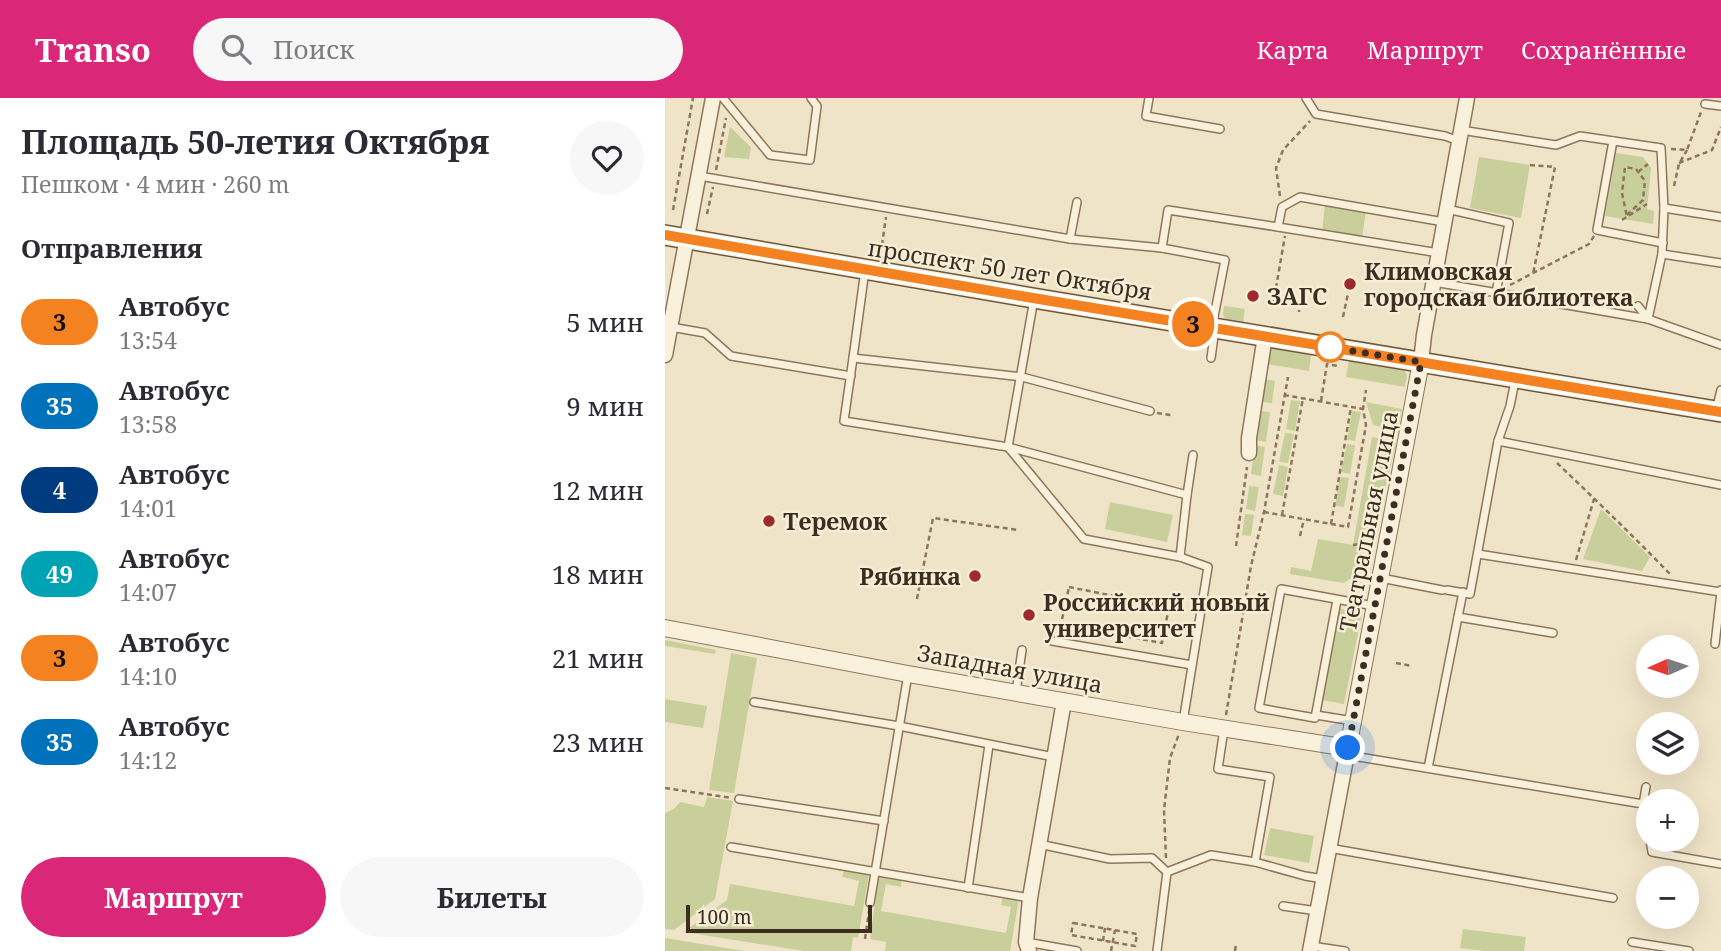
<!DOCTYPE html>
<html lang="ru">
<meta charset="utf-8">
<style>
body{margin:0;font-family:"Noto Serif",serif;background:#f7f7f7;color:#2b2b33;height:100vh;display:flex;flex-direction:column;font-size:26px;white-space:nowrap}
*{box-sizing:border-box;margin:0}
p{font-size:23px;color:#7c7c81}
.icon{flex:none;width:38px;height:38px;fill:none;stroke:currentColor;stroke-width:2;stroke-linecap:round;stroke-linejoin:round}
.map{position:relative;flex:1;overflow:hidden}
.details{display:flex;flex-direction:column;background:#fff;width:665px}
.details>*{flex:none}
.badge{padding:0 14px;border-radius:23px;font-size:24px;line-height:46px}
.needle{width:46px;rotate:267deg}
.tools{position:absolute;left:971px;top:537px;display:grid;gap:14px}
.tools a{display:grid;place-items:center;width:63px;height:63px;border-radius:50%;background:#fff;box-shadow:0 7px 28px #0002;font-size:35px}
.scale{position:absolute;left:21px;bottom:18px;width:186px;box-sizing:border-box;padding-left:7px;border:4px solid #3d2e20;border-top:0;font-size:19px;line-height:24px;white-space:nowrap;color:#3d2e20;-webkit-text-stroke:5px #f7eed8;paint-order:stroke}
.you{position:absolute;width:35px;height:35px;margin:-18px;border:5px solid #fff;border-radius:50%;background:#1a73e8;box-shadow:0 0 0 10px #1a73e833}
.map>.badge{position:absolute;translate:-50% -50%;box-shadow:0 0 0 4px #fff}
h2{padding:0 21px;font-size:26px;line-height:63px}
.round{display:grid;place-items:center;flex:none;width:74px;height:74px;border-radius:37px;background:#f7f7f7}
.head{display:flex;align-items:center;justify-content:space-between;height:119px;padding:0 21px}
h1{font-size:33px;font-weight:700;line-height:52px}
.primary-button{display:flex;gap:14px;margin-top:auto;padding:14px 21px}
.primary-button a{flex:1;height:80px;border-radius:42px;background:#db2777;color:#fff;font-size:28px;font-weight:700;line-height:80px;text-align:center}
.primary-button a+a{background:#f7f7f7;color:#2b2b33}
ul{padding:0;list-style:none}
li{display:flex;align-items:center;gap:21px;height:84px;padding:0 21px}
li div{flex:1}
li b{display:block;font-size:26px}
li em{font-style:normal}
li .badge{min-width:77px;font-weight:700;text-align:center}
header{display:flex;align-items:center;gap:42px;box-sizing:border-box;height:98px;padding:0 35px;background:#db2777;color:#fff}
header strong{font-size:33px}
nav{display:flex;gap:38px;margin-inline-start:auto;font-size:24px}
.search{width:490px;height:63px;background:#f7f7f7;display:flex;align-items:center;gap:18px;box-sizing:border-box;padding:0 24px;border-radius:38px;color:#7c7c81;font-size:26px}
main{display:flex;flex:1;min-height:0}
.map>svg:first-child{display:block}
.green{fill:#c9cf9b}
.lines{fill:none;stroke-linecap:round;stroke-linejoin:round}
.service-casing{stroke:#8d765c;stroke-width:10}
.minor-casing{stroke:#8d765c;stroke-width:17}
.tertiary-casing{stroke:#8d765c;stroke-width:18}
.secondary-casing{stroke:#6f573f;stroke-width:22}
.path{stroke:#8d765c;stroke-width:2.5;stroke-dasharray:5 3.5;stroke-linecap:butt}
.service{stroke:#faf1dc;stroke-width:7}
.minor{stroke:#faf1dc;stroke-width:14}
.tertiary{stroke:#faf1dc;stroke-width:16}
.secondary{stroke:#faf1dc;stroke-width:19}
.line-casing{stroke:#fff;stroke-width:16}
.line{stroke:#f58220;stroke-width:10}
.walk{stroke:#3d2e20;stroke-width:7;stroke-dasharray:0 12.6}
.poi-dot{fill:#9e2a2b;stroke:#f7eed8;stroke-width:2.5}
.stop-dot{fill:#fff;stroke:#f58220;stroke-width:3.5}
.labels{text-anchor:middle;dominant-baseline:central;stroke-width:5;stroke-linejoin:round;paint-order:stroke}
.street-label{font-size:23px;fill:#3d2e20;stroke:#f7eed8}
.poi-label{font-size:23px;font-weight:bold;fill:#3d2e20;stroke:#f7eed8;text-anchor:start}
</style>
<header>
<strong>Transo</strong>
<div class="search"><svg class="icon" aria-label="search" viewBox="0 0 24 24"><circle cx="10" cy="10" r="6"/><path d="M15 15l6 6"/></svg>Поиск</div>
<nav><a>Карта</a><a>Маршрут</a><a>Сохранённые</a></nav>
</header>
<main>
<section class="details">
<div class="head"><div><h1>Площадь 50-летия Октября</h1><p>Пешком · 4 мин · 260 m</p></div><a class="round"><svg class="icon" aria-label="heart" viewBox="0 0 24 24"><path d="M12 20l-8-8c-3-5 5-10 8-4 3-6 11-1 8 4z"/></svg></a></div>
<h2>Отправления</h2>
<ul>
<li><span class="badge" style="background:#f58220;color:#111">3</span><div><b>Автобус</b><p>13:54</p></div><em>5 мин</em></li>
<li><span class="badge" style="background:#0072bc;color:#fff">35</span><div><b>Автобус</b><p>13:58</p></div><em>9 мин</em></li>
<li><span class="badge" style="background:#003b80;color:#fff">4</span><div><b>Автобус</b><p>14:01</p></div><em>12 мин</em></li>
<li><span class="badge" style="background:#00a3b4;color:#fff">49</span><div><b>Автобус</b><p>14:07</p></div><em>18 мин</em></li>
<li><span class="badge" style="background:#f58220;color:#111">3</span><div><b>Автобус</b><p>14:10</p></div><em>21 мин</em></li>
<li><span class="badge" style="background:#0072bc;color:#fff">35</span><div><b>Автобус</b><p>14:12</p></div><em>23 мин</em></li>
</ul>
<div class="primary-button"><a>Маршрут</a><a>Билеты</a></div>
</section>
<div class="map">
<svg width="1056" height="853" viewBox="0 0 1056 853">
<rect width="100%" height="100%" fill="#f0e4c8"/>
<!-- green -->
<g class="green">
<polygon points="65,29 86,49 84,61 59,59"/>
<polygon points="951,55 978,59 986,70 982,111 989,113 988,126 940,118"/>
<polygon points="814,59 865,67 856,120 805,110"/>
<polygon points="660,107 701,113 697,139 657,133"/>
<polygon points="559,208 580,211 578,224 561,221 558,217"/>
<polygon points="606,250 646,257 644,273 602,266"/>
<polygon points="684,263 739,271 742,278 740,289 681,279"/>
<polygon points="599,281 610,283 607,305 596,304"/>
<polygon points="626,302 635,303 630,333 621,331"/>
<polygon points="701,304 737,311 734,326 727,331 708,327"/>
<polygon points="595,313 605,314 601,344 590,342"/>
<polygon points="687,313 696,314 690,343 682,342"/>
<polygon points="620,335 629,336 623,365 614,364"/>
<polygon points="707,339 725,342 731,346 713,421 698,442 692,477 678,485 625,476 626,469 646,473 653,441 688,447"/>
<polygon points="682,346 690,347 685,376 676,374"/>
<polygon points="590,347 600,349 596,378 586,376"/>
<polygon points="614,367 623,369 618,398 608,396"/>
<polygon points="675,379 684,380 679,409 670,408"/>
<polygon points="584,388 594,389 590,413 581,411"/>
<polygon points="445,404 508,417 502,444 440,431"/>
<polygon points="936,411 985,459 977,473 918,461"/>
<polygon points="580,416 589,417 586,438 577,437"/>
<polygon points="675,511 697,515 679,606 657,602"/>
<polygon points="0,542 51,552 50,556 0,548"/>
<polygon points="66,555 92,560 69,695 44,692"/>
<polygon points="0,601 42,608 38,630 0,624"/>
<polygon points="42,699 68,703 50,801 9,832 0,831 0,715 9,711 15,704 39,709"/>
<polygon points="605,730 649,738 644,765 599,757"/>
<polygon points="179,772 204,776 193,840 188,839 186,853 139,853 19,834 62,802 65,786 189,808 194,783 177,779"/>
<polygon points="214,777 237,780 236,789 221,786 216,813 341,835 346,809 336,807 338,798 354,801 345,853 220,853 221,844 205,841"/>
<polygon points="798,831 861,839 859,853 819,853 795,850"/>
<polygon points="0,840 79,853 0,853"/>
</g>
<g class="lines">
<defs>
<g id="service">
<polyline points="58,0 105,57 145,62 152,8 146,0"/>
<polyline points="484,0 481,18 555,31"/>
<polyline points="641,0 651,16 780,38 794,43"/>
<polyline points="1040,6 1056,8"/>
<polyline points="796,32 891,47 915,38 996,50 999,110 1056,119"/>
<polyline points="948,43 932,132 998,145"/>
<polyline points="34,78 376,136 405,141 497,150 560,162 547,229"/>
<polyline points="999,110 997,156 1056,165"/>
<polyline points="782,111 844,125 831,195"/>
<polyline points="405,141 412,104"/>
<polyline points="497,150 503,112 613,129"/>
<polyline points="774,155 613,129 617,109 635,99 779,124"/>
<polyline points="200,172 188,260 357,279 485,313"/>
<polyline points="769,184 983,221 997,156"/>
<polyline points="369,201 343,349 522,397"/>
<polyline points="973,208 983,221 1056,247"/>
<polyline points="6,229 40,235 66,258 186,278"/>
<polyline points="188,260 179,323 343,349 419,441 515,459"/>
<polyline points="546,260 550,231"/>
<polyline points="1051,312 1056,292"/>
<polyline points="833,343 1056,387"/>
<polyline points="813,456 1056,494 1056,492"/>
<polyline points="716,480 777,492"/>
<polyline points="782,492 805,496 833,343 845,308 850,283"/>
<polyline points="798,494 793,519 888,535"/>
<polyline points="672,502 650,620 594,610 616,491 709,508"/>
<polyline points="387,543 527,567"/>
<polyline points="1050,546 1056,494"/>
<polyline points="351,594 357,552"/>
<polyline points="89,604 234,628 389,659"/>
<polyline points="651,617 688,623"/>
<polyline points="518,624 543,469 515,459 522,397 528,357"/>
<polyline points="559,631 553,671 605,679 590,764"/>
<polyline points="682,657 978,706 984,735"/>
<polyline points="763,670 793,519"/>
<polyline points="74,701 219,723"/>
<polyline points="978,706 981,689"/>
<polyline points="985,742 987,754 1056,766"/>
<polyline points="374,746 445,761 487,760 502,774 492,853"/>
<polyline points="66,749 365,800"/>
<polyline points="664,750 948,800"/>
<polyline points="502,774 546,757 590,764 640,778 659,781"/>
<polyline points="303,790 324,647"/>
<polyline points="205,805 243,576"/>
<polyline points="618,808 652,813"/>
<polyline points="361,844 412,853"/>
<polyline points="967,844 1024,853"/>
<polyline points="646,848 680,853"/>
</g>
<g id="minor">
<polyline points="0,257 48,0"/>
<polyline points="756,264 759,237 802,0"/>
<polyline points="584,355 584,340 600,238"/>
<polyline points="364,853 361,844 365,800 399,603"/>
<polyline points="645,853 683,650"/>
</g>
<polyline id="tertiary" points="0,530 243,576 518,624 683,650 756,264"/>
<polyline id="secondary" points="0,137 362,199 1056,314"/>
</defs>
<!-- service casing -->
<use href="#service" class="service-casing"/>
<!-- minor casing -->
<use href="#minor" class="minor-casing"/>
<!-- tertiary casing -->
<use href="#tertiary" class="tertiary-casing"/>
<!-- secondary casing -->
<use href="#secondary" class="secondary-casing"/>
<!-- path -->
<g class="path">
<polyline points="1006,51 1022,52 1036,14"/>
<polyline points="1014,65 1047,52 1056,29"/>
<polyline points="865,67 890,69 868,176"/>
<polyline points="51,72 61,20"/>
<polyline points="973,74 983,66"/>
<polyline points="1009,88 1014,66 1022,52"/>
<polyline points="615,98 611,70 618,52 645,23"/>
<polyline points="8,112 28,0"/>
<polyline points="42,116 48,89"/>
<polyline points="962,117 978,102 980,83 971,71 960,69 957,95 962,119"/>
<polyline points="957,122 982,106"/>
<polyline points="217,147 221,119"/>
<polyline points="845,187 924,146 929,138"/>
<polyline points="608,207 620,138"/>
<polyline points="634,212 634,214"/>
<polyline points="678,219 685,186"/>
<polyline points="619,297 698,311"/>
<polyline points="656,303 662,266 673,268"/>
<polyline points="492,315 506,317"/>
<path d="M 892,365 C 930,401 968,438 1005,476"/>
<polyline points="599,414 683,429 701,327 698,311 701,292"/>
<polyline points="617,417 638,300"/>
<polyline points="666,426 686,309"/>
<polyline points="635,438 639,421"/>
<polyline points="688,447 709,444"/>
<polyline points="571,448 582,369"/>
<polyline points="911,462 929,401"/>
<polygon points="404,489 504,509 497,545 396,526"/>
<polyline points="252,501 268,420 353,432"/>
<polyline points="731,565 747,568"/>
<polyline points="561,617 586,468 599,414 623,279"/>
<polyline points="0,690 67,700"/>
<polyline points="501,760 499,712 505,660 514,636"/>
<polygon points="408,825 472,836 470,848 406,837"/>
<polyline points="200,841 204,813"/>
<polyline points="438,843 440,830"/>
<polyline points="446,853 450,832"/>
<polyline points="570,853 571,846"/>
</g>
<!-- service -->
<use href="#service" class="service"/>
<!-- minor -->
<use href="#minor" class="minor"/>
<!-- tertiary -->
<use href="#tertiary" class="tertiary"/>
<!-- secondary -->
<use href="#secondary" class="secondary"/>
</g>
<g class="lines">
<defs>
<polyline id="line" points="0,137 362,199 1056,314"/>
</defs>
<!-- line casing -->
<use href="#line" class="line-casing"/>
<!-- line -->
<use href="#line" class="line"/>
<!-- walk -->
<polyline class="walk" points="665,249 664,249 756,264 683,650"/>
</g>
<!-- markers -->
<g class="poi-dot">
<circle cx="685" cy="186" r="7"/>
<circle cx="588" cy="198" r="7"/>
<circle cx="104" cy="423" r="7"/>
<circle cx="310" cy="478" r="7"/>
<circle cx="364" cy="517" r="7"/>
</g>
<circle class="stop-dot" cx="665" cy="249" r="14"/>
<g class="labels">
<!-- street labels -->
<g class="street-label">
<text transform="translate(345 171) rotate(9)">проспект 50 лет Октября</text>
<text transform="translate(703 423) rotate(-79)">Театральная улица</text>
<text transform="translate(345 570) rotate(10)">Западная улица</text>
</g>
<!-- poi labels -->
<g class="poi-label">
<text x="699" y="173">Климовская<tspan x="699" dy="26">городская библиотека</tspan></text>
<text x="602" y="198">ЗАГС</text>
<text x="118" y="423">Теремок</text>
<text x="296" y="478" text-anchor="end">Рябинка</text>
<text x="378" y="504">Российский новый<tspan x="378" dy="26">университет</tspan></text>
</g>
</g>
</svg>
<div class="tools">
<a><svg class="needle" viewBox="-14 -14 28 28"><path d="M0-13l5 13h-10z" fill="#e53935"/><path d="M0 13l5-13h-10z" fill="#7c7c81"/></svg></a>
<a><svg class="icon" aria-label="layers" viewBox="0 0 24 24"><path d="M12 4l9 5-9 5-9-5zM3 14l9 5 9-5"/></svg></a>
<a>+</a>
<a>−</a>
</div>
<div class="scale">100 m</div>
<div class="you" style="left:683px;top:650px"></div>
<b class="badge" style="left:528px;top:226px;background:#f58220;color:#111">3</b>
</div>
</main>
